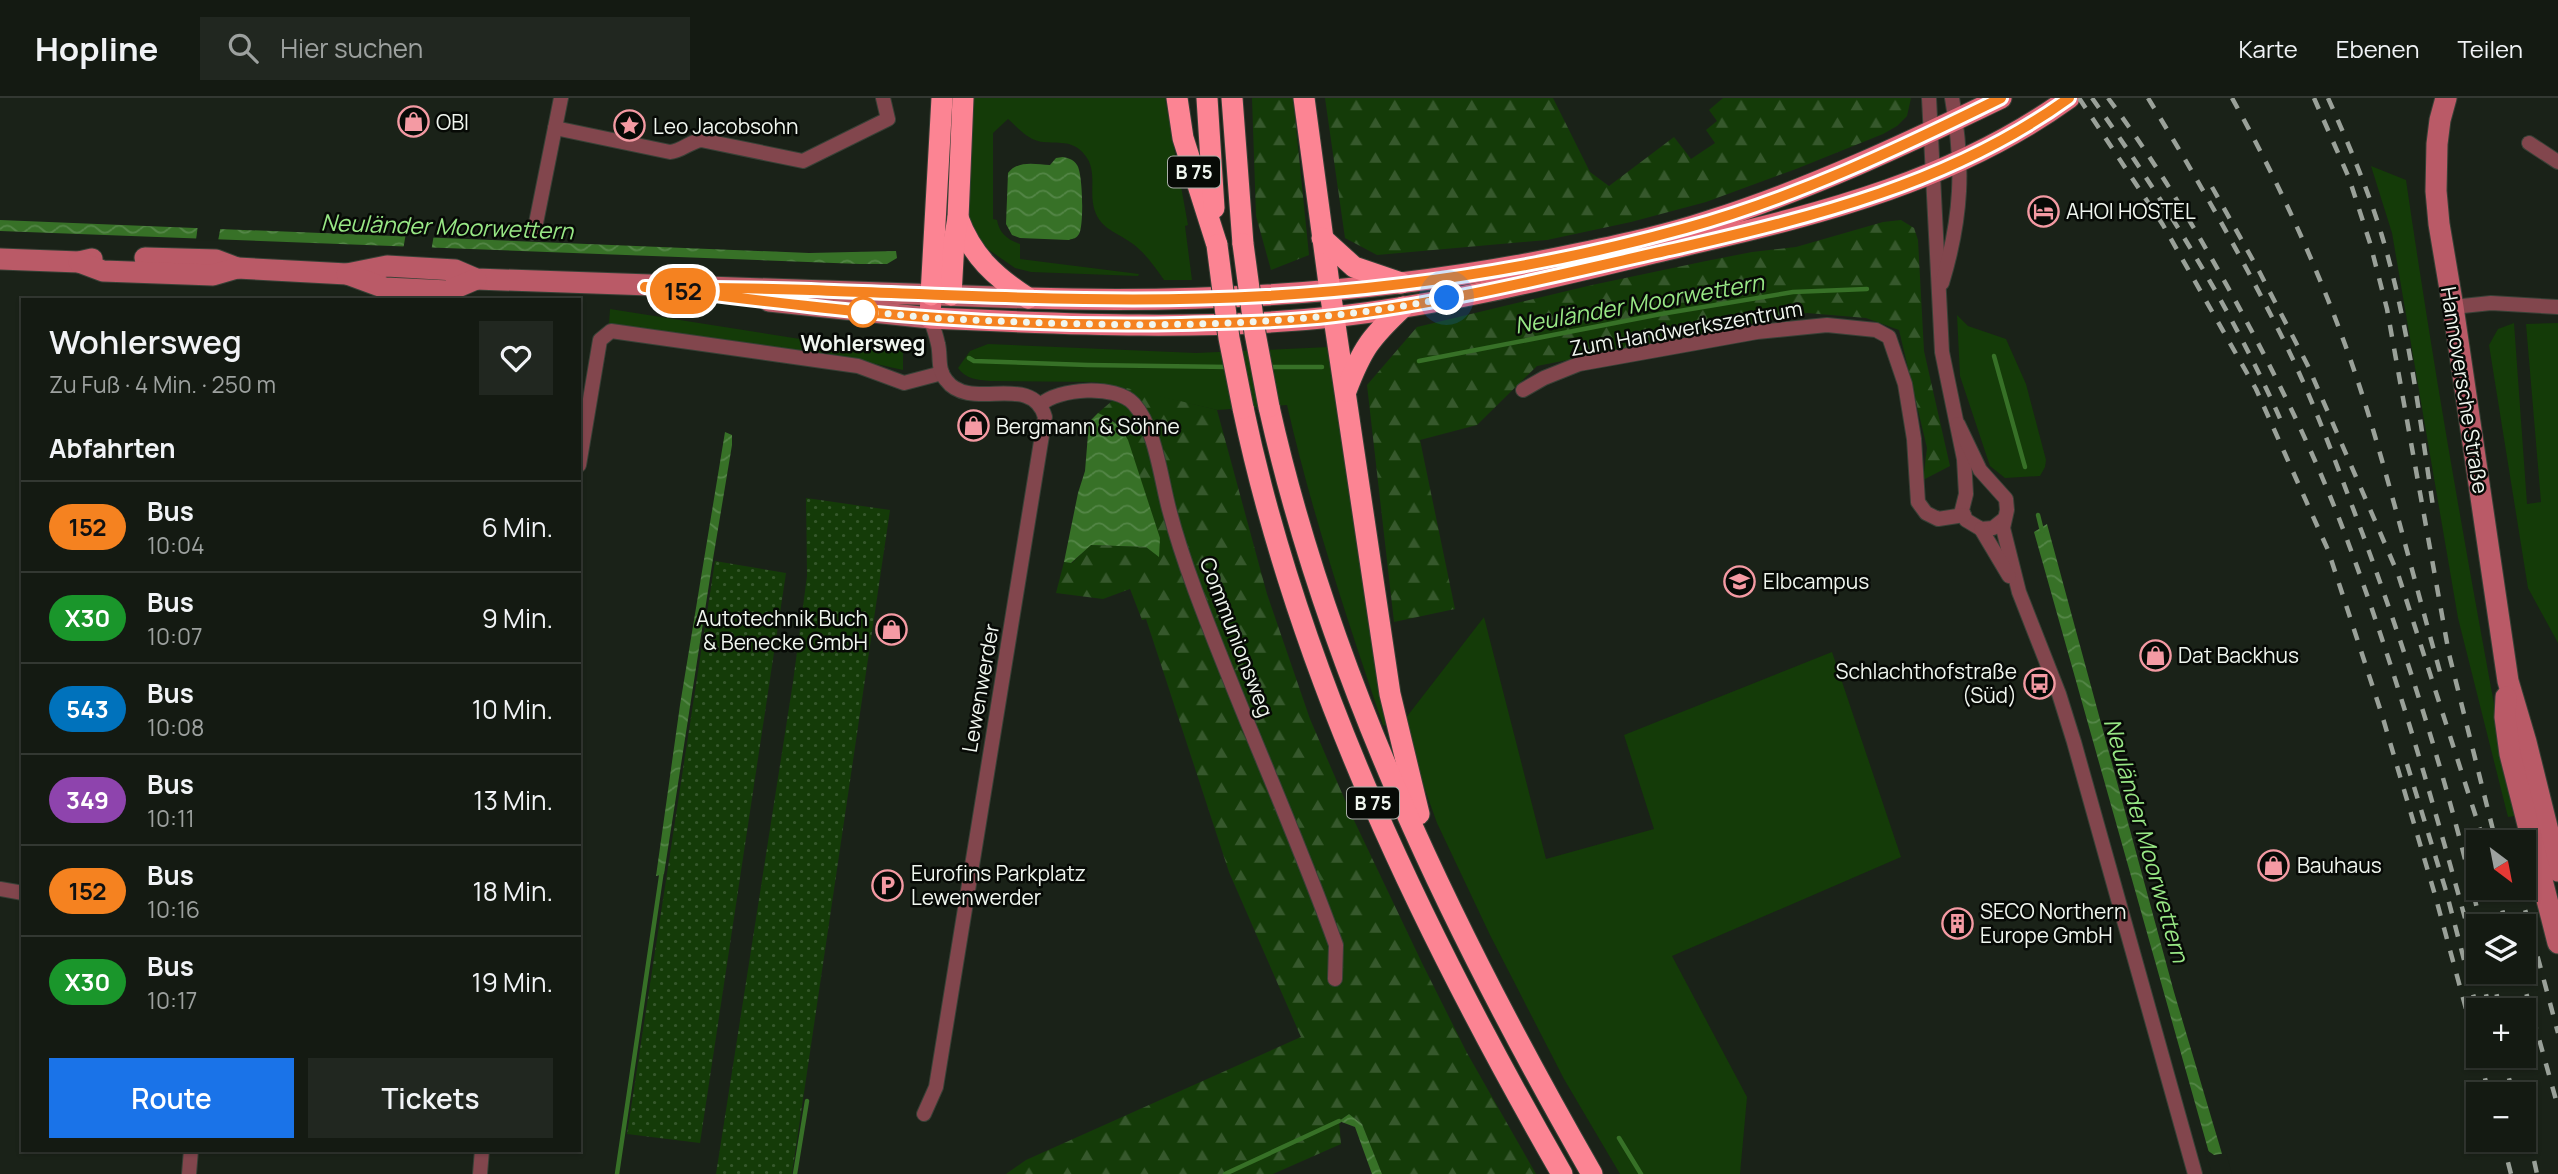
<!DOCTYPE html>
<html lang="de">
<meta charset="utf-8">
<style>
body{margin:0;font-family:Manrope,sans-serif;background:#212720;color:#f1f3f6;height:100vh;display:flex;flex-direction:column;font-size:26px;white-space:nowrap}
*{box-sizing:border-box;margin:0}
p{font-size:23px;color:#9da19f}
.icon{flex:none;width:38px;height:38px;fill:none;stroke:currentColor;stroke-width:2;stroke-linecap:round;stroke-linejoin:round}
.map{position:relative;flex:1;overflow:hidden}
.panel{position:absolute;left:21px;top:200px;width:560px;height:854px;display:flex;flex-direction:column;background:#141a12;border-radius:0px;box-shadow:0 2px 5px #0004,0 0 0 2px #333832}
.panel>*{flex:none}
.badge{padding:0 14px;border-radius:23px;font-size:24px;line-height:46px}
.needle{width:46px;rotate:148deg}
.tools{position:absolute;left:2466px;top:732px;display:grid;gap:14px}
.tools a{display:grid;place-items:center;width:70px;height:70px;border-radius:0px;background:#141a12;box-shadow:0 2px 5px #0004,0 0 0 2px #333832;font-size:35px}
.you{position:absolute;width:35px;height:35px;margin:-18px;border:5px solid #fff;border-radius:50%;background:#1a73e8;box-shadow:0 0 0 10px #1a73e833}
.map>.badge{position:absolute;translate:-50% -50%;box-shadow:0 0 0 4px #fff}
h2{padding:0 28px;font-size:26px;line-height:63px}
.round{display:grid;place-items:center;flex:none;width:74px;height:74px;border-radius:0px;background:#212720}
.headline{display:flex;align-items:center;justify-content:space-between;height:119px;padding:0 28px}
h1{font-size:33px;font-weight:600;line-height:52px}
.button{display:flex;gap:14px;margin-top:auto;padding:14px 28px}
.button a{flex:1;height:80px;border-radius:0px;background:#1a73e8;color:#fff;font-size:28px;font-weight:600;line-height:80px;text-align:center}
.button a+a{background:#212720;color:#f1f3f6}
ul{padding:0;list-style:none}
li{display:flex;align-items:center;gap:21px;height:91px;padding:0 28px;border-top:2px solid #333832}
li div{flex:1}
li b{display:block;font-size:26px}
li em{font-style:normal}
li .badge{min-width:77px;font-weight:700;text-align:center}
header{display:flex;align-items:center;gap:42px;box-sizing:border-box;height:98px;padding:0 35px;background:#141a12;border-bottom:2px solid #333832}
header strong{font-size:33px}
nav{display:flex;gap:38px;margin-inline-start:auto;font-size:24px}
.search{width:490px;height:63px;background:#212720;display:flex;align-items:center;gap:18px;box-sizing:border-box;padding:0 24px;border-radius:0px;color:#9da19f;font-size:26px}
.map>svg:first-child{display:block}
.grass{fill:#143b08}
.forest{fill:url(#forest-firs)}
.garden{fill:url(#garden-dots)}
.water{fill:url(#water-waves)}
.pier{fill:#1a2218}
.lines{fill:none;stroke-linecap:round;stroke-linejoin:round}
.stream{stroke:#377127;stroke-width:4.5}
.street-casing{stroke:#384036;stroke-width:16}
.secondary-casing{stroke:#384036;stroke-width:23}
.primary-casing{stroke:#384036;stroke-width:23}
.highway-casing{stroke:#384036;stroke-width:23}
.street{stroke:#82464d;stroke-width:14}
.secondary{stroke:#ba5a67;stroke-width:21}
.primary{stroke:#e5697b;stroke-width:21}
.highway{stroke:#fc8493;stroke-width:21}
.rail{stroke:#9aa199;stroke-width:4.5;stroke-dasharray:12 12;stroke-linecap:butt}
.highway-bridge-casing{stroke:#384036;stroke-width:23;stroke-linecap:butt}
.highway-bridge{stroke:#fc8493;stroke-width:21}
.line-casing{stroke:#fff;stroke-width:16}
.line{stroke:#f58220;stroke-width:10}
.walk{stroke:#f0f6ef;stroke-width:7;stroke-dasharray:0 12.6}
.stop-dot{fill:#fff;stroke:#f58220;stroke-width:3.5}
.labels{text-anchor:middle;dominant-baseline:central;stroke-width:5;stroke-linejoin:round;paint-order:stroke}
.shield{fill:#070a06;stroke:#aaafa9;stroke-width:2}
.shield-label{font-size:19px;font-weight:bold;fill:#f0f6ef}
.poi-label{font-size:21px;fill:#f0f6ef;stroke:#070a06;text-anchor:start}
.street-label{font-size:21px;fill:#f0f6ef;stroke:#070a06}
.stop-label{font-size:21px;font-weight:bold;fill:#f0f6ef;stroke:#070a06}
.water-label{font-size:23px;font-style:italic;fill:#98e785;stroke:#070a06}
</style>
<header>
<strong>Hopline</strong>
<div class="search"><svg class="icon" aria-label="search" viewBox="0 0 24 24"><circle cx="10" cy="10" r="6"/><path d="M15 15l6 6"/></svg>Hier suchen</div>
<nav><a>Karte</a><a>Ebenen</a><a>Teilen</a></nav>
</header>
<div class="map">
<svg width="2558" height="1076" viewBox="0 0 2558 1076">
<defs>
<pattern id="forest-firs" width="22" height="20" patternUnits="userSpaceOnUse" patternTransform="scale(1.75)"><rect width="22" height="20" fill="#143b08"/><path d="M5 1l3.5 6h-7zM16 11l3.5 6h-7z" fill="#36582c"/></pattern>
<pattern id="garden-dots" width="8" height="8" patternUnits="userSpaceOnUse" patternTransform="scale(1.75)"><rect width="8" height="8" fill="#143b08"/><path d="M2 2h.1M6 6h.1" fill="none" stroke="#36582c" stroke-width="1.8" stroke-linecap="round"/></pattern>
<pattern id="water-waves" width="16" height="10" patternUnits="userSpaceOnUse" patternTransform="scale(1.75)"><rect width="16" height="10" fill="#377127"/><path d="M0 5q4-4 8 0t8 0" fill="none" stroke="#548647"/></pattern>
</defs>
<rect width="100%" height="100%" fill="#1a2218"/>
<!-- grass -->
<g class="grass">
<path d="M 971,0 L 1165,0 L 1188,127 L 1185,128 L 1192,182 L 1164,182 C 1155,169 1146,156 1133,146 C 1120,136 1103,132 1096,116 C 1086,93 1102,70 1079,51 C 1066,41 1052,47 1038,43 C 1026,40 1017,29 1008,21 L 993,35 L 993,121 L 997,122 C 999,135 1008,142 1020,146 L 1020,161 L 1139,176 L 1138,178 L 1031,174 L 1015,170 L 989,152 L 983,153 L 967,126 Z"/>
<path d="M 2371,68 L 2406,82 C 2437,295 2475,506 2515,718 L 2508,719 L 2458,520 L 2392,135 Z"/>
<polygon points="610,211 851,249 893,250 903,253 903,272 867,264 609,226"/>
<polygon points="1957,217 1968,228 2006,241 2026,286 2046,362 2045,369 2040,378 2005,380 1990,368 1960,278"/>
<polygon points="2514,225 2527,406 2541,404 2526,226 2558,225 2558,545 2528,490 2489,247 2498,231"/>
<path d="M 988,246 L 1196,255 L 1329,249 L 1386,628 L 1383,627 C 1347,521 1312,416 1287,307 L 1217,312 L 1096,284 L 990,283 C 977,282 966,281 958,270 L 970,253 Z"/>
<polygon points="1484,519 1546,761 1654,731 1624,637 1832,554 1901,759 1672,858 1747,999 1740,1076 1620,1076 1564,981 1490,837 1437,725 1419,675 1405,621"/>
</g>
<!-- forest -->
<g class="forest">
<polygon points="1252,0 1293,0 1309,157 1271,172 1256,118"/>
<polygon points="1325,0 1553,0 1590,74 1609,88 1674,39 1691,61 1715,45 1706,32 1717,23 1709,12 1723,0 1911,0 1907,18 1897,28 1883,36 1796,71 1706,104 1631,124 1547,142 1377,157 1345,140"/>
<polygon points="1901,122 1914,130 1918,142 1924,253 1950,368 1923,382 1927,350 1899,232 1866,220 1807,215 1537,268 1477,327 1420,342 1455,511 1394,524 1367,287 1417,229 1592,187 1706,163 1752,154 1796,149 1883,124"/>
<polygon points="1127,290 1217,312 1267,496 1310,621 1351,716 1422,865 1467,955 1536,1076 1382,1076 1362,1026 1349,1016 1339,1023 1341,1046 1273,1076 1006,1076 1026,1062 1301,939 1229,774 1146,521 1142,522 1130,491 1103,501 1056,495 1064,464 1072,465 1090,447 1146,449 1159,458 1115,323 1098,315"/>
</g>
<!-- garden -->
<g class="garden">
<polygon points="806,400 890,412 792,1076 716,1076 793,584 807,478"/>
<polygon points="715,463 786,475 700,1045 627,1036"/>
</g>
<!-- water -->
<g class="water">
<path d="M 1063,59 C 1069,60 1074,62 1077,67 C 1083,75 1084,128 1079,136 C 1076,141 1074,140 1069,142 L 1020,140 L 1012,137 L 1006,126 L 1008,75 C 1018,62 1035,66 1050,67 L 1056,60 Z"/>
<polygon points="0,122 809,155 896,153 897,160 887,166 860,166 0,133"/>
<path d="M 1098,315 C 1113,322 1120,327 1128,342 L 1160,440 L 1159,459 L 1146,449 L 1091,447 L 1071,465 L 1064,464 L 1078,395 L 1085,373 L 1089,324 Z"/>
<polygon points="725,334 732,337 732,347 712,467 664,776 656,778 680,607"/>
<polygon points="2047,426 2174,894 2228,1076 2215,1076 2034,434"/>
<polygon points="1349,1016 1362,1026 1382,1076 1372,1076 1355,1029 1339,1023"/>
</g>
<!-- pier -->
<g class="pier">
<polygon points="198,127 221,127 218,143 196,142"/>
<polygon points="406,135 434,136 431,154 403,152"/>
<polygon points="2204,1050 2214,1057 2226,1055 2232,1076 2212,1076"/>
</g>
<g class="lines">
<!-- stream -->
<g class="stream">
<polyline points="1994,258 2025,369"/>
<polyline points="969,260 974,263 1088,267 1229,269"/>
<polyline points="1419,263 1661,216 1793,194 1867,191"/>
<polyline points="1266,269 1322,269"/>
<polyline points="2038,417 2042,433"/>
<polyline points="1619,1040 1641,1076"/>
<polyline points="617,1076 662,772"/>
<polyline points="795,1076 807,1003"/>
<polyline points="1225,1076 1339,1023"/>
</g>
<defs>
<g id="street">
<polyline points="1929,0 1942,254 1964,361 1966,396 1962,412 1966,422 1981,431 1993,430 2003,422"/>
<path d="M 555,30 L 670,54 C 682,53 689,44 701,42 L 803,63 L 888,21 L 883,0"/>
<polyline points="2529,45 2558,64"/>
<polyline points="534,135 561,0"/>
<path d="M 1942,185 C 1962,119 1964,68 1952,0"/>
<polyline points="2453,209 2491,205 2558,209"/>
<polyline points="1523,292 1544,280 1579,266 1757,234 1827,227 1876,232 1889,239 1905,286 1914,341 1918,404 1926,415 1938,421 1964,417"/>
<path d="M 1040,307 C 1058,290 1116,286 1134,306 C 1155,329 1161,381 1169,411 C 1176,438 1185,465 1195,492 C 1239,611 1293,727 1336,847 L 1335,881"/>
<polyline points="1958,326 1980,372 2006,401 2007,412 2003,430 2019,494 2059,596 2074,644 2195,1076"/>
<polyline points="579,367 600,242 611,233 858,268 904,285 942,275"/>
<polyline points="1981,431 2009,478"/>
<polyline points="0,791 23,795"/>
<path d="M 924,1016 L 936,989 L 1045,319 C 1032,273 970,315 946,282 C 937,271 941,258 938,246 C 936,237 933,228 930,220"/>
<polyline points="189,1076 191,1052"/>
<polyline points="480,1076 482,1052"/>
</g>
<g id="secondary">
<polyline points="2446,0 2440,22 2437,46 2436,93 2439,126 2453,209 2508,583 2526,644 2558,773"/>
<polyline points="145,160 216,162 237,170"/>
<polyline points="0,161 79,164 92,161"/>
<polyline points="79,164 103,173 213,177 237,170 347,176 387,168 455,172 476,181 1028,200"/>
<polyline points="347,176 385,190 448,193 476,181"/>
<polyline points="769,203 930,220"/>
<polyline points="2506,599 2505,619 2510,656 2558,845"/>
</g>
<g id="primary">
<path d="M 931,197 L 930,220 C 1064,226 1199,233 1332,219 C 1453,206 1573,174 1691,146 C 1825,115 1957,81 2069,0"/>
<path d="M 1028,200 C 1214,206 1399,194 1581,155 C 1624,146 1667,137 1709,123 C 1810,91 1906,46 2001,0"/>
</g>
<g id="highway">
<polyline points="1177,0 1183,40 1217,147"/>
<polyline points="1207,0 1214,110"/>
<polyline points="1232,0 1243,146"/>
<polyline points="1304,0 1330,193 1390,596 1419,716"/>
<path d="M 958,120 C 972,158 995,179 1028,200"/>
<polyline points="1322,140 1354,169 1401,185"/>
<polyline points="931,197 942,0"/>
<polyline points="951,197 954,143 958,120 963,0"/>
<path d="M 1346,293 C 1362,251 1370,240 1403,209"/>
<path d="M 1269,309 C 1330,581 1454,835 1592,1076"/>
<path d="M 1243,310 C 1300,581 1425,837 1562,1076"/>
</g>
</defs>
<!-- street casing -->
<use href="#street" class="street-casing"/>
<!-- secondary casing -->
<use href="#secondary" class="secondary-casing"/>
<!-- primary casing -->
<use href="#primary" class="primary-casing"/>
<!-- highway casing -->
<use href="#highway" class="highway-casing"/>
<!-- street -->
<use href="#street" class="street"/>
<!-- secondary -->
<use href="#secondary" class="secondary"/>
<!-- primary -->
<use href="#primary" class="primary"/>
<!-- highway -->
<use href="#highway" class="highway"/>
<!-- rail -->
<g class="rail">
<polyline points="2079,0 2163,127 2256,291 2328,452 2382,617 2435,797 2478,955"/>
<path d="M 2092,0 C 2163,101 2232,211 2282,325"/>
<path d="M 2108,0 C 2156,64 2196,132 2235,202 C 2278,281 2318,362 2349,447 C 2400,584 2439,726 2478,867"/>
<path d="M 2148,0 C 2194,75 2238,152 2278,231 C 2312,297 2337,368 2363,437 C 2410,565 2451,695 2481,828"/>
<path d="M 2232,0 C 2289,103 2338,214 2372,328 C 2396,409 2417,492 2440,574"/>
<polyline points="2314,0 2349,80 2370,145 2387,211 2449,556 2496,744"/>
<path d="M 2328,0 C 2348,45 2368,91 2382,138 C 2409,228 2420,323 2434,415"/>
<polyline points="2212,89 2259,173 2308,268 2398,476 2484,744"/>
<polyline points="2407,666 2446,793 2478,915"/>
<polyline points="2497,789 2506,828"/>
<polyline points="2519,789 2558,935"/>
<polyline points="2480,873 2490,912"/>
<polyline points="2491,873 2500,911"/>
<polyline points="2520,873 2558,1009"/>
<polyline points="2479,957 2489,996"/>
<polyline points="2503,957 2513,996"/>
<polyline points="2524,1016 2537,1076"/>
<polyline points="2502,1041 2511,1076"/>
</g>
<defs>
<g id="highway-bridge">
<polyline points="1243,146 1255,235 1269,309"/>
<polyline points="1217,147 1229,240 1243,310"/>
</g>
</defs>
<!-- highway-bridge casing -->
<use href="#highway-bridge" class="highway-bridge-casing"/>
<!-- highway-bridge -->
<use href="#highway-bridge" class="highway-bridge"/>
</g>
<g class="lines">
<defs>
<path id="line" d="M 2001,0 C 1900,50 1795,100 1686,130 C 1550,168 1407,190 1266,198 C 1122,206 978,198 834,193 C 771,190 708,190 645,189 C 718,197 791,207 865,214 C 969,224 1075,228 1181,226 C 1232,225 1284,224 1335,218 C 1449,205 1561,176 1674,151 C 1813,119 1952,85 2069,0"/>
</defs>
<!-- line casing -->
<use href="#line" class="line-casing"/>
<!-- line -->
<use href="#line" class="line"/>
<!-- walk -->
<path class="walk" d="M 863,214 C 886,215 909,218 932,220 C 1104,229 1278,234 1447,200"/>
</g>
<!-- icons -->
<defs>
<symbol id="shop-ring" viewBox="-11 -11 22 22"><circle r="9.5" fill="#070a06" stroke="#f49aa3" stroke-width="1.5"/><path d="M-5-2.5h2.3a2.7 3.5 0 0 1 5.4 0H5L5.5 6h-11ZM-1.5-2.5h3a1.5 2.3 0 0 0-3 0Z" fill="#f49aa3"/></symbol>
<symbol id="sight-ring" viewBox="-11 -11 22 22"><circle r="9.5" fill="#070a06" stroke="#f49aa3" stroke-width="1.5"/><path d="M0-6L1.8-2.2L6-1.7L2.9 1.2L3.7 5.4L0 3.3L-3.7 5.4L-2.9 1.2L-6-1.7L-1.8-2.2Z" fill="#f49aa3"/></symbol>
<symbol id="hotel-ring" viewBox="-11 -11 22 22"><circle r="9.5" fill="#070a06" stroke="#f49aa3" stroke-width="1.5"/><path d="M-6-4.5h1.5V1H6V5H4.5V3h-9V5H-6ZM-4 0a1.8 1.8 0 1 1 3.6 0ZM.5 0V-2.5h3Q6-2.5 6 0Z" fill="#f49aa3"/></symbol>
<symbol id="university-ring" viewBox="-11 -11 22 22"><circle r="9.5" fill="#070a06" stroke="#f49aa3" stroke-width="1.5"/><path d="M0-5L7-2L0 1L-7-2ZM-4 1L0 2.5L4 1V4Q0 6-4 4Z" fill="#f49aa3"/></symbol>
<symbol id="bus-ring" viewBox="-11 -11 22 22"><circle r="9.5" fill="#070a06" stroke="#f49aa3" stroke-width="1.5"/><path d="M-5-6H5V4H4V6H2V4H-2V6H-4V4H-5ZM-3.5-4V0h7V-4ZM-3.5 1.2v1.5H-2V1.2ZM2 1.2v1.5H3.5V1.2Z" fill="#f49aa3"/></symbol>
<symbol id="parking-ring" viewBox="-11 -11 22 22"><circle r="9.5" fill="#070a06" stroke="#f49aa3" stroke-width="1.5"/><path d="M-3.5-5.5H1a3.5 3.5 0 0 1 0 7H-1V5.5H-3.5ZM-1-3.4V-.6H.8a1.4 1.4 0 0 0 0-2.8Z" fill="#f49aa3"/></symbol>
<symbol id="building-ring" viewBox="-11 -11 22 22"><circle r="9.5" fill="#070a06" stroke="#f49aa3" stroke-width="1.5"/><path d="M-4-6H4V6H1V3H-1V6H-4ZM-2.5-4.3h1.7v1.8h-1.7ZM.8-4.3h1.7v1.8H.8ZM-2.5-1h1.7V.8h-1.7ZM.8-1h1.7V.8H.8Z" fill="#f49aa3"/></symbol>
</defs>
<g fill-rule="evenodd">
<use href="#shop-ring" x="396" y="6" width="35" height="35"/>
<use href="#sight-ring" x="612" y="10" width="35" height="35"/>
<use href="#hotel-ring" x="2026" y="96" width="35" height="35"/>
<use href="#shop-ring" x="956" y="310" width="35" height="35"/>
<use href="#university-ring" x="1722" y="466" width="35" height="35"/>
<use href="#shop-ring" x="874" y="514" width="35" height="35"/>
<use href="#shop-ring" x="2138" y="540" width="35" height="35"/>
<use href="#bus-ring" x="2022" y="568" width="35" height="35"/>
<use href="#shop-ring" x="2256" y="750" width="35" height="35"/>
<use href="#parking-ring" x="870" y="770" width="35" height="35"/>
<use href="#building-ring" x="1940" y="808" width="35" height="35"/>
</g>
<!-- markers -->
<circle class="stop-dot" cx="863" cy="214" r="14"/>
<g class="labels">
<!-- shield labels -->
<g class="shield">
<rect x="1168" y="58.5" width="52" height="31" rx="5"/>
<rect x="1347" y="689.5" width="52" height="31" rx="5"/>
</g>
<g class="shield-label">
<text x="1194" y="74">B 75</text>
<text x="1373" y="705">B 75</text>
</g>
<!-- poi labels -->
<g class="poi-label">
<text x="436" y="24">OBI</text>
<text x="653" y="28">Leo Jacobsohn</text>
<text x="2066" y="113">AHOI HOSTEL</text>
<text x="996" y="328">Bergmann &amp; Söhne</text>
<text x="1763" y="483">Elbcampus</text>
<text x="868" y="520" text-anchor="end">Autotechnik Buch<tspan x="868" dy="24">&amp; Benecke GmbH</tspan></text>
<text x="2178" y="557">Dat Backhus</text>
<text x="2017" y="573" text-anchor="end">Schlachthofstraße<tspan x="2017" dy="24">(Süd)</tspan></text>
<text x="2297" y="767">Bauhaus</text>
<text x="911" y="775">Eurofins Parkplatz<tspan x="911" dy="24">Lewenwerder</tspan></text>
<text x="1980" y="813">SECO Northern<tspan x="1980" dy="24">Europe GmbH</tspan></text>
</g>
<!-- street labels -->
<g class="street-label">
<text transform="translate(1686 230) rotate(-10)">Zum Handwerkszentrum</text>
<text transform="translate(2465 292) rotate(81)">Hannoversche Straße</text>
<text transform="translate(1237 539) rotate(69)">Communionsweg</text>
<text transform="translate(980 590) rotate(-80)">Lewenwerder</text>
</g>
<!-- stop labels -->
<g class="stop-label">
<text x="863" y="245">Wohlersweg</text>
</g>
<!-- water labels -->
<g class="water-label">
<text transform="translate(447 128) rotate(2)">Neuländer Moorwettern</text>
<text transform="translate(1639 205) rotate(-10)">Neuländer Moorwettern</text>
<text transform="translate(2147 742) rotate(74)">Neuländer Moorwettern</text>
</g>
</g>
</svg>
<div class="tools">
<a><svg class="needle" viewBox="-14 -14 28 28"><path d="M0-13l5 13h-10z" fill="#e53935"/><path d="M0 13l5-13h-10z" fill="#9da19f"/></svg></a>
<a><svg class="icon" aria-label="layers" viewBox="0 0 24 24"><path d="M12 4l9 5-9 5-9-5zM3 14l9 5 9-5"/></svg></a>
<a>+</a>
<a>−</a>
</div>
<div class="you" style="left:1447px;top:200px"></div>
<b class="badge" style="left:683px;top:193px;background:#f58220;color:#111">152</b>
<section class="panel">
<div class="headline"><div><h1>Wohlersweg</h1><p>Zu Fuß · 4 Min. · 250 m</p></div><a class="round"><svg class="icon" aria-label="heart" viewBox="0 0 24 24"><path d="M12 20l-8-8c-3-5 5-10 8-4 3-6 11-1 8 4z"/></svg></a></div>
<h2>Abfahrten</h2>
<ul>
<li><span class="badge" style="background:#f58220;color:#111">152</span><div><b>Bus</b><p>10:04</p></div><em>6 Min.</em></li>
<li><span class="badge" style="background:#1a962b;color:#fff">X30</span><div><b>Bus</b><p>10:07</p></div><em>9 Min.</em></li>
<li><span class="badge" style="background:#0072bc;color:#fff">543</span><div><b>Bus</b><p>10:08</p></div><em>10 Min.</em></li>
<li><span class="badge" style="background:#8e44ad;color:#fff">349</span><div><b>Bus</b><p>10:11</p></div><em>13 Min.</em></li>
<li><span class="badge" style="background:#f58220;color:#111">152</span><div><b>Bus</b><p>10:16</p></div><em>18 Min.</em></li>
<li><span class="badge" style="background:#1a962b;color:#fff">X30</span><div><b>Bus</b><p>10:17</p></div><em>19 Min.</em></li>
</ul>
<div class="button"><a>Route</a><a>Tickets</a></div>
</section>
</div>
